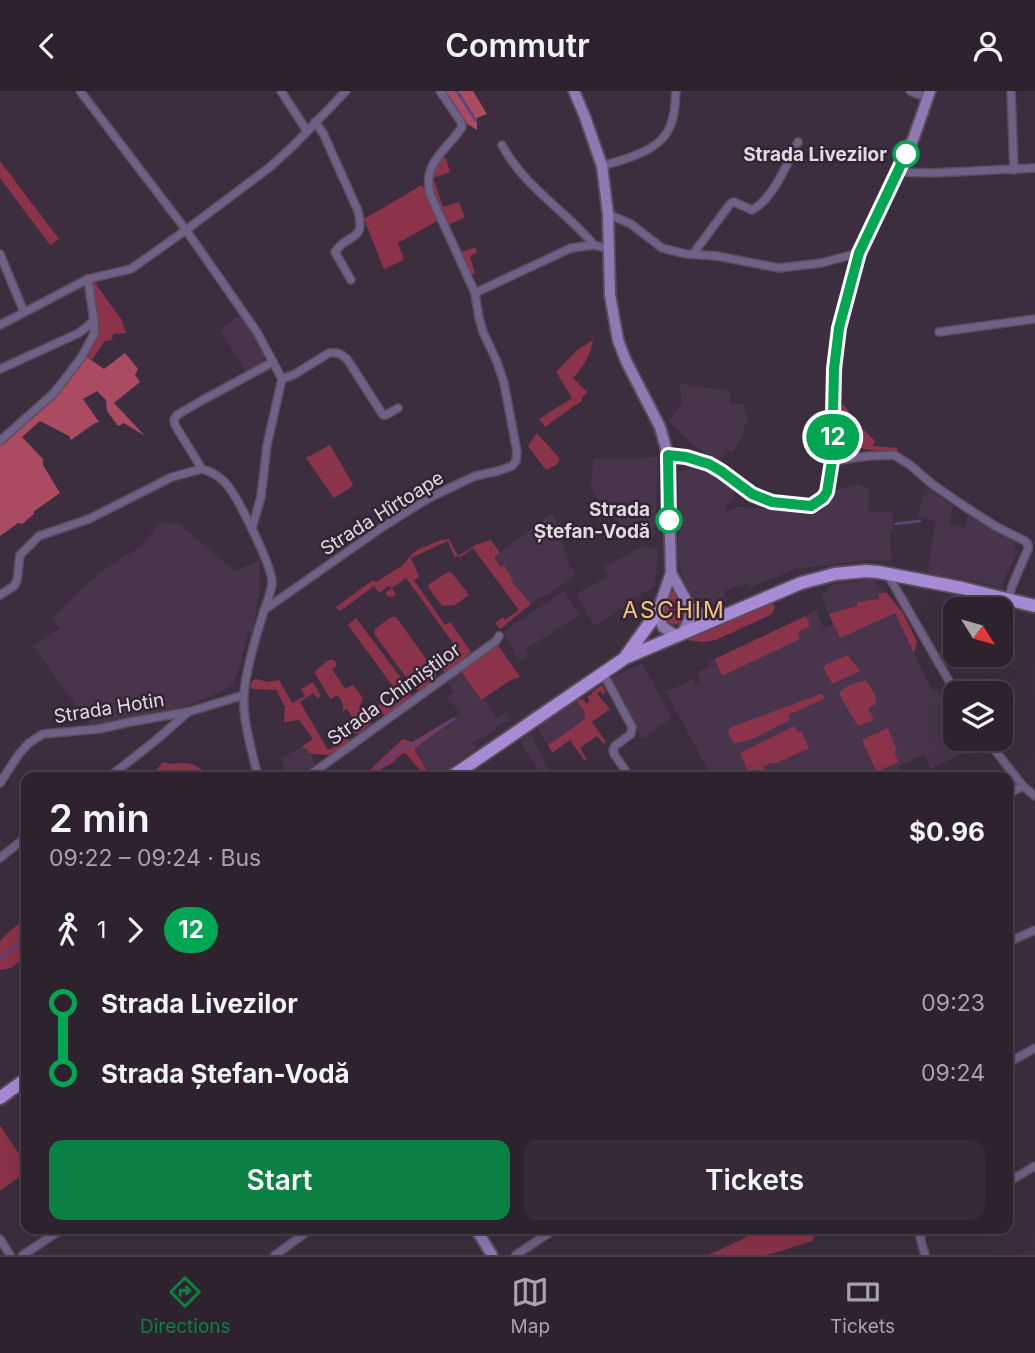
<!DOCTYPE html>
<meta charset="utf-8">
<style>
body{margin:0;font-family:Inter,sans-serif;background:#352a36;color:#f1f3f6;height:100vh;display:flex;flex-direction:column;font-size:26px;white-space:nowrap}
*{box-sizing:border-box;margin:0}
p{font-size:23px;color:#a7a4aa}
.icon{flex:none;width:38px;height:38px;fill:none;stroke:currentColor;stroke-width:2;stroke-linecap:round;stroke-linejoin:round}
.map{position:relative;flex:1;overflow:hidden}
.details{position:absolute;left:21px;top:681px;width:992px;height:462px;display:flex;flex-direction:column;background:#2d222e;border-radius:14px;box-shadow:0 7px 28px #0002,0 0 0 2px #483f4a}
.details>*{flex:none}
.badge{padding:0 14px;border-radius:23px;font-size:24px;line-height:46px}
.needle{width:46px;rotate:127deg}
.fabs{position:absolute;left:943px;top:506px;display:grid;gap:14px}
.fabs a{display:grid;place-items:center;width:70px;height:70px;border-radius:14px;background:#2d222e;box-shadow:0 7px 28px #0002,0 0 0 2px #483f4a;font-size:35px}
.map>.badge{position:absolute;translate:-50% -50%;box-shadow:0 0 0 4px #fff}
.legs{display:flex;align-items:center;gap:10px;height:77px;padding:0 28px;font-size:23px}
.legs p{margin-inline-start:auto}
.head{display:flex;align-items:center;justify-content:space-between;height:119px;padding:0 28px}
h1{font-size:38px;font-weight:600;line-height:52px}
.button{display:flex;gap:14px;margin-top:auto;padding:14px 28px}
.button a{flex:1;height:80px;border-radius:14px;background:#0b8043;color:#fff;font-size:28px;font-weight:600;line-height:80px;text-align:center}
.button a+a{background:#352a36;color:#f1f3f6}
ul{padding:0 28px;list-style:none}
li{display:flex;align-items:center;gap:24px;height:70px;font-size:26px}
li i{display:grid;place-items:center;width:10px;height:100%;margin:0 9px;background:currentColor}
li i::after{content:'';width:18px;height:18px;margin:-9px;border:5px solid;border-radius:50%;background:#2d222e}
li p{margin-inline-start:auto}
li:first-child i{background:linear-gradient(#0000 50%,currentColor 0)}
li:last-child i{background:linear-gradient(currentColor 50%,#0000 0)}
header{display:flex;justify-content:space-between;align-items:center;height:91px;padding:0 28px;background:#2d222e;font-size:32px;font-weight:600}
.tabs{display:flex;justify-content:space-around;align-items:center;height:98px;border-top:2px solid #483f4a;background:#2d222e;font-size:19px;color:#a7a4aa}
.tabs a{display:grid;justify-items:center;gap:4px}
.tabs .on{color:#0b8043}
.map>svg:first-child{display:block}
.built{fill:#48354b}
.green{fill:#8b334a}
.forest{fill:#ab4b62}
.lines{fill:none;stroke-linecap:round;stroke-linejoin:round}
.stream{stroke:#544781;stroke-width:2.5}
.street-casing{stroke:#5a4d5c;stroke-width:10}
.secondary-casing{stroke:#5a4d5c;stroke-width:14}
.primary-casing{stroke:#5a4d5c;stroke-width:16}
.street{stroke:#6e6185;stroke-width:7}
.secondary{stroke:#8e79b2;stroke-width:10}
.primary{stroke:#a78bd5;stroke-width:12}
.line-1-casing{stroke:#fff;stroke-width:16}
.line-1{stroke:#00a651;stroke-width:10}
.stop-1-dot{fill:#fff;stroke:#00a651;stroke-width:3.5}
.labels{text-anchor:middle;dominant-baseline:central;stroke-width:5;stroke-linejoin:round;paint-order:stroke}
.stop-label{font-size:19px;font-weight:bold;fill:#e2d9e3;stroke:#322433;text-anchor:end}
.street-label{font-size:19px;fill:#e2d9e3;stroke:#322433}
.quarter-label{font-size:23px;letter-spacing:2px;fill:#f2c07f;stroke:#322433}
</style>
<header><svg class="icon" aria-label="back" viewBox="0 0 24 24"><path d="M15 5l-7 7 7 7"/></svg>Commutr<svg class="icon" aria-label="person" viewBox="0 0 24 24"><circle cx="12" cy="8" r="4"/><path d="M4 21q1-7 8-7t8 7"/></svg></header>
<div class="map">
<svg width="1035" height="1164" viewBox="0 0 1035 1164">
<rect width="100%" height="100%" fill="#3c2e3e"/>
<!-- built -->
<g class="built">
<polygon points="241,224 266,262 262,272 247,281 221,241 225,237 224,235"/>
<polygon points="680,293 730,300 731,313 743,313 748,329 744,334 745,342 732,361 727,358 718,370 691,353 691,351 669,330 682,311"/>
<polygon points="658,366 655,445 649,446 649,440 623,435 604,418 591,397 593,368"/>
<polygon points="689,378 712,382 725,388 733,396 734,407 725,416 727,421 737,416 819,420 822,419 828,413 835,399 858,393 870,398 868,420 893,422 893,439 890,440 891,470 868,469 796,478 749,497 749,493 741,495 740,494 724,500 726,509 716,513 707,514 697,508 690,501 680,479 678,460 679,433 682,432 681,426 679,426 678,380"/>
<polygon points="929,398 953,415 949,433 965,437 968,425 1016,451 1013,457 1018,460 1000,497 983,492 957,487 956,489 927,482 936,430 917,425 924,404 926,405"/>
<polygon points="551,423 558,432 569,475 576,483 549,503 539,507 531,513 523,502 521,503 494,466"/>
<polygon points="161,431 180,433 234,480 260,469 259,501 253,541 248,541 240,575 233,593 220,601 184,616 91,635 33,555 60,537 52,527 90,490 108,476 140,456 156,437 155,435"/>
<polygon points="643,455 658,458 655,494 648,500 641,502 641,506 637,508 635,506 632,507 634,510 632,511 639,528 636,531 625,515 595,535 576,503 608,485 604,476"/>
<polygon points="871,488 886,501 881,502 895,522 932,600 938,598 948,621 950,621 955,633 956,648 962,648 968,660 931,678 924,664 899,675 901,680 898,681 900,686 712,686 666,601 693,588 695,593 701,590 697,581 709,576 708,571 816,520 824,537 833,533 821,505 832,494"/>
<polygon points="564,500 580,524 526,558 529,564 521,569 519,568 503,541"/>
<polygon points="642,572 671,626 668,630 648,642 649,645 642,648 612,587"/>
<polygon points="461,580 480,609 483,607 497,627 506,621 511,629 507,631 505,630 482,648 481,646 473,652 476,658 438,686 431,686 414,658 455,628 454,626 461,622 447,606 454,601 447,590"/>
<polygon points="577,610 584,619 585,628 548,654 538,639 540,634"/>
<polygon points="530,643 552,683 547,686 543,686 520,650"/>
<polygon points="301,656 308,658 315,671 314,674 298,686 287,686 281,668"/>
</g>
<!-- green -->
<g class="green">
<polygon points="441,64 446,68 450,81 433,87 443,116 459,111 465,126 449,134 462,161 476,156 477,161 470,166 475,182 469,184 431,94 433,81"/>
<polygon points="0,70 59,148 50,154 0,87"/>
<polygon points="422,94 439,129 398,152 404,169 384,178 364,128"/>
<polygon points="96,190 97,195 121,228 126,242 113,243 112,249 105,250 92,269 85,265 98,243 92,195"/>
<path d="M 593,249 C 590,265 584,275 573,287 L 587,301 L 582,307 L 582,310 L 571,317 L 545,336 L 539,328 L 572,307 L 556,281 L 576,260 Z"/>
<path d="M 838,313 L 843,313 L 861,336 L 875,350 L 873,355 L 897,357 L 897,360 C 875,360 846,361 839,335 C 837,329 838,320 838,313 Z"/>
<polygon points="537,342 560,368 556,374 546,379 528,355"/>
<polygon points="330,354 350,388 353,395 334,407 306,367"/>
<polygon points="449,448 458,465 477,453 491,449 500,462 494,466 501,476 504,474 513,490 512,491 531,513 500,538 495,532 503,526 505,529 519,519 473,457 459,467 458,465 455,467 448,450 411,467 419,486 414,489 445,534 450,531 471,561 446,583 438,573 444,568 448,573 461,563 406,487 392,497 396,503 393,506 387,505 386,501 392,497 389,495 379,502 374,495 340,520 336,516 373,489 376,491 403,474 413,462 419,458 441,449"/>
<polygon points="448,481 452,482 469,504 455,514 442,515 428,496 429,493"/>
<path d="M 675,500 L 686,519 L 685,528 C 679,534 674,536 666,530 L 663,522 L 668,501 Z"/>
<polygon points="886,501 903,522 917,551 914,562 895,522 840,547 829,523 857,515 857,511 879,508 879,503"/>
<polygon points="772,512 775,516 772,523 716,549 703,551 687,549"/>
<polygon points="806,525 810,534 809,536 798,541 800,548 722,585 715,568"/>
<polygon points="391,526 396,526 436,582 436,587 420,599 415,598 374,543 375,538"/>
<polygon points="356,527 409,598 412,606 405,612 385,624 382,623 376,616 384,610 390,617 402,608 348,534"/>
<polygon points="498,554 520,586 511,589 481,609 461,580"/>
<path d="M 848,564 C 851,570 856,574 860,580 L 832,593 L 823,575 Z"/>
<polygon points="329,569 334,569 337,574 332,578 345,598 353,594 363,607 360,615 371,630 371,633 359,642 351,643 349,641 358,635 347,618 343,620 343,613 338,604 330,608 315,582 316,579"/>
<polygon points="257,588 267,591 279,589 292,612 305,605 301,598 313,591 321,605 317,607 313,602 300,611 328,659 342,652 338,644 343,641 349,649 348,651 331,664 310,663 307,658 301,656 313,648 299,629 284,631 285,616 276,599 253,598 250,595 253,589"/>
<path d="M 866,589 L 875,604 L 876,613 L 868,617 L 874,629 L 858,635 L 839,603 C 844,594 857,592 866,589 Z"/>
<polygon points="602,594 606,601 603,603 600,600 597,603 610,618 592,631 606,651 604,653 597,645 580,657 587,668 584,669 570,649 552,662 548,654 585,628 584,620 577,610 583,608 586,613 590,610 587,606 592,603 592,601"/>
<path d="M 821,603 L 824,605 L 824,608 L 788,624 L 790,629 C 773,637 753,651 734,652 L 728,642 L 729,637 Z"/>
<path d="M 454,626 L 455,628 L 414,658 L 431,686 L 426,686 L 405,662 C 399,664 397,668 392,672 C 384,676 379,679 374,686 L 362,686 L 403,648 L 412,651 Z"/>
<polygon points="795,635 798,641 801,640 809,657 777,672 771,672 764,675 765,680 759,684 759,686 750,686 740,662"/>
<polygon points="888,637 897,660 894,661 899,671 879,680 876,680 862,649"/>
<path d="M 163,671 C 171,674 177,672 186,672 C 196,673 204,680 212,686 L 150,686 Z"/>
<polygon points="26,828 26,865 11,877 0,879 0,850 12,838"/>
<polygon points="0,1034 26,1074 26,1081 0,1100"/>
<polygon points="763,1138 823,1138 812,1141 814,1146 812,1150 767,1164 709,1164"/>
</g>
<!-- forest -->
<g class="forest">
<polygon points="443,0 473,0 487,23 477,27 477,39 464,31"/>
<polygon points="125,262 138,278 135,284 140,291 114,312 145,345 124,332 118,335 107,320 106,309 97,300 83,308 99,331 95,332 71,349 69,345 40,330 22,346 43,368 43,374 60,402 33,421 34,423 22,433 18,432 0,445 0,354 85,265 104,278"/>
</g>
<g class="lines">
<!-- stream -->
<g class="stream">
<polyline points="457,0 476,30"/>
<polyline points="895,433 920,430"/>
<polyline points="368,686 398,659 414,653 454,628"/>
<polyline points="0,867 13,858 26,844"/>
</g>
<defs>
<g id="street">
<polyline points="80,0 186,139 257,241 282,288 267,354 261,406 252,437"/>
<polyline points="281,0 307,40"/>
<path d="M 440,0 L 461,31 L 462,36 C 448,58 422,71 430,103 L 475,202"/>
<polyline points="910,0 928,7"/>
<polyline points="1011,0 1014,79"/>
<path d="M 315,31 L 323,42 L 358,120 C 366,152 348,141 335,161 L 351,189"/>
<path d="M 502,54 C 524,96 565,119 594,154"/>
<path d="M 602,75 C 626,68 662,60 671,33 C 675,23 675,11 676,0"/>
<polyline points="899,81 933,82 1035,77"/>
<polyline points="608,123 631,133 662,157 686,163 717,165 779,177 821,172 859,162"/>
<polyline points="0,163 24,221"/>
<path d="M 693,163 L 730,113 L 734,111 L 752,119 C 773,108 787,73 798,51"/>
<polyline points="0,234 88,188 131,178 186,139 270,76 294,54 346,0"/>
<polyline points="939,241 1035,228"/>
<polyline points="0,278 79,242 94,230 88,188"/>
<path d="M 282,288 L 295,283 L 329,262 C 338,261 341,263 347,268 L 383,324 L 386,324 L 398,317"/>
<polyline points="0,350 54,302 81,267 94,243 94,230"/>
<polyline points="832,370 869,365 894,364 910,374 932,393 964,415 995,435 1025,450 1028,453 1028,458 1012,495 1009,508"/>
<polyline points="888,484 956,602"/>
<polyline points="0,504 14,495 17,490 20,464 39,445 89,428 172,386 202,378"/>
<polyline points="264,519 384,435 427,408 475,385 498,380 512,375 516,370 517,361 504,292 497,271 483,241 479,227 475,202 571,157 594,154 609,158"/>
<polyline points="603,582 632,636 631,643 615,655 613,659 614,663 630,686"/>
<polyline points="986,648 1023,695 1035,705"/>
<polyline points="109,686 155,650 188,621"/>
<path d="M 258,686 C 252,660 242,628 244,602 C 247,575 255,549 263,523 C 266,513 271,503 272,492 C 273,477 239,409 228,395 C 221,386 213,381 202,378 L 175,334 L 174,329 L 177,324 L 201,310 L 273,271"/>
<polyline points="307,686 496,550 499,545"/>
<polyline points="0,692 19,663 29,652 43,643 99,638 130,631 188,621 244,604"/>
<polyline points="1008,703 1023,695"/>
<polyline points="0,767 26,746"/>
<polyline points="1008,851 1035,839"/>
<polyline points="1008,972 1035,957"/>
<polyline points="1008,1091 1035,1075"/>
<polyline points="0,1148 10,1164"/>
<polyline points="23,1164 62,1138"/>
<polyline points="275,1164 311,1138"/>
<polyline points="516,1164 555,1138"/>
<polyline points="925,1164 920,1146 926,1138"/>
</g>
<g id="secondary">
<polyline points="574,0 585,26 602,75 608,123 610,204 618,249 626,270 660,336 668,364 671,482 657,522 663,536 675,544"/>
<polyline points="668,364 686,366 709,373 721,380 752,403 772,411 811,415 823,407 827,401 832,370 836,261 839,238 853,183 863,153 899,81 914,46 930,0"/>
<polyline points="671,482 691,518 689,529 683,541"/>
<polyline points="476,1138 492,1164"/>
</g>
<g id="primary">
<polyline points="691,518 697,523 715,527"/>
<polyline points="626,565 657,522"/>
<polyline points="451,686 625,567 801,492 835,483 866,480 878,481 962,497 1035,515"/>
<polyline points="0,1007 26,988"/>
</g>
</defs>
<!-- street casing -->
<use href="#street" class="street-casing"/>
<!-- secondary casing -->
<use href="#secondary" class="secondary-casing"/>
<!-- primary casing -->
<use href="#primary" class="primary-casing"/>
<!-- street -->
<use href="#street" class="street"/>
<!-- secondary -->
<use href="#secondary" class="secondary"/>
<!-- primary -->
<use href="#primary" class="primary"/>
</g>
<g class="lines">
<defs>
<polyline id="line-1" points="669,429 668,364 686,366 709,373 721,380 752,403 772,411 811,415 823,407 827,401 832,370 834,278 839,237 859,162 906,63"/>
</defs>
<!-- line-1 casing -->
<use href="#line-1" class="line-1-casing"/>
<!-- line-1 -->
<use href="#line-1" class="line-1"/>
</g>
<!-- markers -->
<g class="stop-1-dot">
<circle cx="906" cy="63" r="12"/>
<circle cx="669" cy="429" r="12"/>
</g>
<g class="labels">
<!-- stop labels -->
<g class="stop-label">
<text x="887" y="63">Strada Livezilor</text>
<text x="650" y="418">Strada<tspan x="650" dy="22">Ștefan-Vodă</tspan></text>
</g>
<!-- street labels -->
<g class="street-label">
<text transform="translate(382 422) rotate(-32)">Strada Hîrtoape</text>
<text transform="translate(394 603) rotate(-36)">Strada Chimiștilor</text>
<text transform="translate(109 617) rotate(-9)">Strada Hotin</text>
</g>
<!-- quarter labels -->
<g class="quarter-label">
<text x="674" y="519">ASCHIM</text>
</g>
</g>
</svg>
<div class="fabs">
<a><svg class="needle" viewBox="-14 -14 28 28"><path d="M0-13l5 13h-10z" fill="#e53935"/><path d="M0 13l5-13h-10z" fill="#a7a4aa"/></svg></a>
<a><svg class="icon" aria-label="layers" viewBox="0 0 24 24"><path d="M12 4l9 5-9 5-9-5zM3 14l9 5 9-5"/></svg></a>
</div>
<b class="badge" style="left:833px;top:346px;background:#00a651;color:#fff">12</b>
<section class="details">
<div class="head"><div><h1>2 min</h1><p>09:22 – 09:24 · Bus</p></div><b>$0.96</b></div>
<div class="legs"><svg class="icon" aria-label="walk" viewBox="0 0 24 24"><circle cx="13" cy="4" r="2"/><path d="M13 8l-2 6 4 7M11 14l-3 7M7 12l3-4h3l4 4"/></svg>1<svg class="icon" aria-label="forward" viewBox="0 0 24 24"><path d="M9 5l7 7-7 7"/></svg><b class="badge" style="background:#00a651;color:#fff">12</b></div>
<ul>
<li><i style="color:#00a651"></i><b>Strada Livezilor</b><p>09:23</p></li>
<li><i style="color:#00a651"></i><b>Strada Ștefan-Vodă</b><p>09:24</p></li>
</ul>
<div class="button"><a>Start</a><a>Tickets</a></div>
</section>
</div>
<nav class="tabs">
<a class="on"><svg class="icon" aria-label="directions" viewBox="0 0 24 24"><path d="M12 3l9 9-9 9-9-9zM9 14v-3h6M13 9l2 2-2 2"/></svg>Directions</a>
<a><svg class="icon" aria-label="map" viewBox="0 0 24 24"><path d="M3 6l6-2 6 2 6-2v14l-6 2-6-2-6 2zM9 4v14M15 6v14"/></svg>Map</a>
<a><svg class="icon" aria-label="tickets" viewBox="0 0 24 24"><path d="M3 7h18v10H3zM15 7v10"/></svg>Tickets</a>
</nav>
